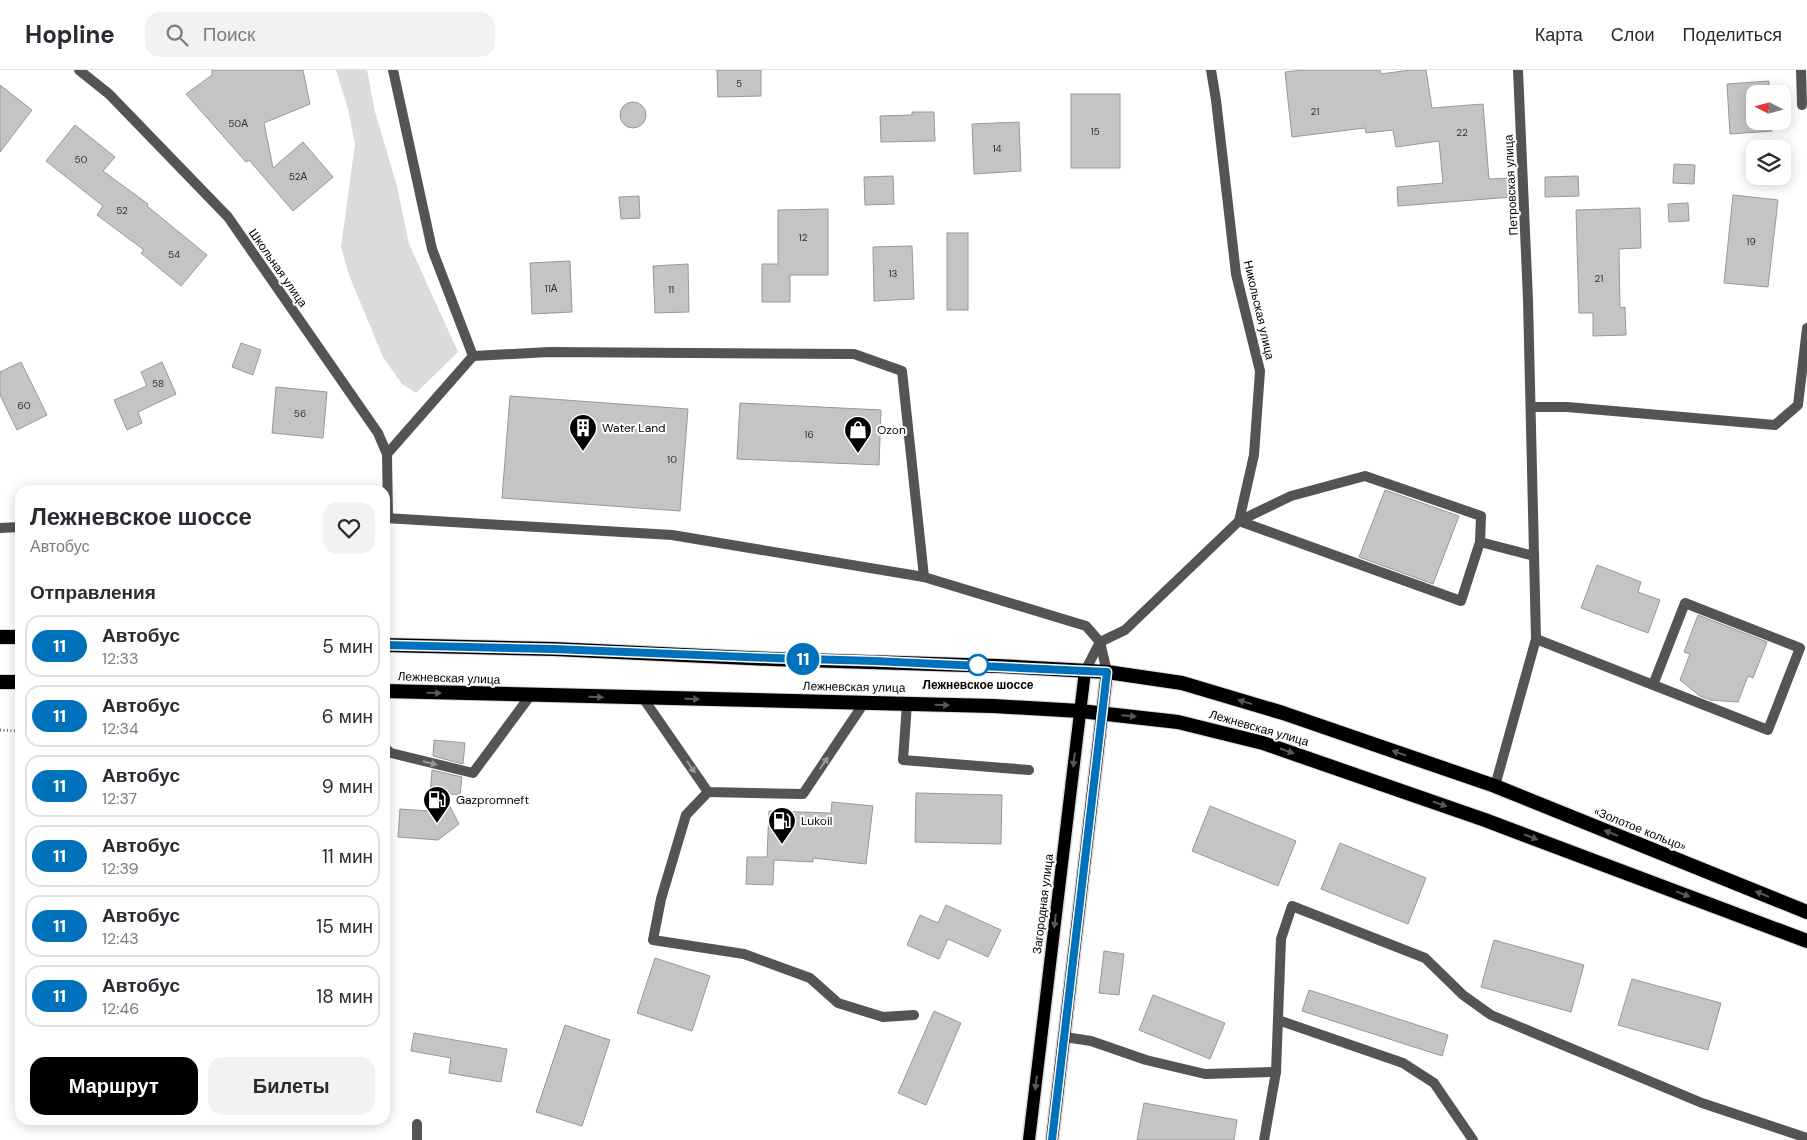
<!DOCTYPE html>
<html lang="ru">
<meta charset="utf-8">
<style>
body{margin:0;font-family:"DM Sans",sans-serif;background:#f2f2f3;color:#2b2b33;height:100vh;display:flex;flex-direction:column;font-size:19px;white-space:nowrap}
*{box-sizing:border-box;margin:0}
p{font-size:16px;color:#7c7c81}
.icon{flex:none;width:28px;height:28px;fill:none;stroke:currentColor;stroke-width:2;stroke-linecap:round;stroke-linejoin:round}
.map{position:relative;flex:1;overflow:hidden}
.sheet{position:absolute;left:15px;top:415px;width:375px;height:640px;display:flex;flex-direction:column;background:#fff;border-radius:15px;box-shadow:0 2px 12px #0003}
.sheet>*{flex:none}
.badge{padding:0 10px;border-radius:16px;font-size:18px;line-height:32px}
.needle{width:32px;rotate:276deg}
.fabs{position:absolute;left:1746px;top:15px;display:grid;gap:10px}
.fabs a{display:grid;place-items:center;width:45px;height:45px;border-radius:10px;background:#fff;box-shadow:0 2px 12px #0003;font-size:25px}
.map>.badge{position:absolute;translate:-50% -50%;box-shadow:0 0 0 2px #fff}
h2{padding:0 15px;font-size:19px;line-height:45px}
.round{display:grid;place-items:center;flex:none;width:52px;height:52px;border-radius:15px;background:#f2f2f3}
.headline{display:flex;align-items:center;justify-content:space-between;height:85px;padding:0 15px}
h1{font-size:24px;font-weight:700;line-height:38px}
.action{display:flex;gap:10px;margin-top:auto;padding:10px 15px}
.action a{flex:1;height:58px;border-radius:15px;background:#000;color:#fff;font-size:20px;font-weight:700;line-height:58px;text-align:center}
.action a+a{background:#f2f2f3;color:#2b2b33}
ul{padding:0;list-style:none}
li{display:flex;align-items:center;gap:15px;height:62px;margin:0 10px 8px;padding:0 5px;border:2px solid #e1e1e2;border-radius:15px}
li div{flex:1}
li b{display:block;font-size:19px}
li em{font-style:normal}
li .badge{min-width:55px;font-weight:700;text-align:center}
header{display:flex;align-items:center;gap:30px;box-sizing:border-box;height:70px;padding:0 25px;background:#fff;border-bottom:1px solid #e1e1e2}
header strong{font-size:24px}
nav{display:flex;gap:28px;margin-inline-start:auto;font-size:18px}
.search{width:350px;height:45px;background:#f2f2f3;display:flex;align-items:center;gap:12px;box-sizing:border-box;padding:0 18px;border-radius:15px;color:#7c7c81;font-size:19px}
.map>svg:first-child{display:block}
.green{fill:#dbdbdb}
.building{fill:#c4c4c4;stroke:#989898}
.lines{fill:none;stroke-linecap:round;stroke-linejoin:round}
.primary-casing{stroke:#dbdbdb;stroke-width:15}
.trunk-casing{stroke:#dbdbdb;stroke-width:16}
.path{stroke:#767676;stroke-width:3;stroke-dasharray:1 2.5;stroke-linecap:butt}
.service{stroke:#545454;stroke-width:10}
.minor{stroke:#545454;stroke-width:10}
.primary{stroke:#000;stroke-width:12}
.trunk{stroke:#000;stroke-width:14}
.oneway{fill:#595959}
.oneway2{fill:#989898}
.line-casing{stroke:#fff;stroke-width:11}
.line{stroke:#0072bc;stroke-width:8}
.stop-dot{fill:#fff;stroke:#0072bc;stroke-width:2.5}
.labels{text-anchor:middle;dominant-baseline:central;stroke-width:4;stroke-linejoin:round;paint-order:stroke}
.number-label{font-size:10px;fill:#313131}
.street-label{font-size:12px;fill:#000;stroke:#fff}
.poi-label{font-size:12px;fill:#000;stroke:#fff;text-anchor:start}
.stop-label{font-size:12px;font-weight:bold;fill:#000;stroke:#fff}
</style>
<header>
<strong>Hopline</strong>
<div class="search"><svg class="icon" aria-label="search" viewBox="0 0 24 24"><circle cx="10" cy="10" r="6"/><path d="M15 15l6 6"/></svg>Поиск</div>
<nav><a>Карта</a><a>Слои</a><a>Поделиться</a></nav>
</header>
<div class="map">
<svg width="1807" height="1070" viewBox="0 0 1807 1070">
<rect width="100%" height="100%" fill="#fff"/>
<!-- green -->
<polygon class="green" points="336,0 367,0 375,42 397,116 409,174 458,282 416,323 402,314 383,287 349,205 341,177 355,74 348,39"/>
<!-- building -->
<g class="building">
<polygon points="212,0 303,0 310,34 264,53 273,98 303,72 333,107 293,141 249,90 246,92 186,24 212,5"/>
<polygon points="717,0 761,0 761,26 718,27"/>
<polygon points="1304,0 1380,0 1381,4 1410,0 1426,0 1432,38 1483,34 1489,109 1510,108 1512,127 1398,136 1397,117 1443,113 1439,71 1396,77 1393,60 1366,63 1365,58 1292,67 1285,2"/>
<polygon points="1769,11 1769,24 1755,24 1755,51 1771,51 1772,61 1730,64 1727,14"/>
<polygon points="0,15 32,40 0,82"/>
<rect x="1071" y="24" width="49" height="74"/>
<circle cx="633" cy="45" r="13"/>
<polygon points="912,42 934,42 935,71 881,72 880,46 912,45"/>
<polygon points="1019,52 1021,101 974,104 972,54"/>
<polygon points="75,55 115,87 103,101 148,134 147,136 207,185 181,216 141,183 144,180 97,145 103,136 46,91"/>
<polygon points="1674,94 1695,95 1694,114 1673,113"/>
<polygon points="893,106 894,134 865,135 864,107"/>
<polygon points="1578,106 1579,126 1545,127 1545,107"/>
<polygon points="1733,125 1778,130 1768,217 1724,213"/>
<polygon points="639,126 640,148 621,149 619,127"/>
<polygon points="1688,133 1689,151 1669,152 1668,134"/>
<polygon points="1640,138 1641,178 1619,179 1620,238 1625,237 1626,265 1593,266 1593,243 1579,243 1576,140"/>
<polygon points="828,139 828,205 790,205 790,232 762,232 762,194 778,194 778,140"/>
<rect x="947" y="163" width="21" height="77"/>
<polygon points="912,176 914,229 874,231 873,177"/>
<polygon points="570,191 572,242 532,244 530,193"/>
<polygon points="688,194 689,242 655,243 653,196"/>
<polygon points="241,273 261,280 253,305 232,297"/>
<polygon points="21,292 47,345 17,360 0,325 0,302"/>
<polygon points="162,292 176,324 138,342 142,353 127,360 114,330 147,316 141,302"/>
<polygon points="276,317 327,322 323,368 272,363"/>
<polygon points="510,326 688,339 680,441 502,428"/>
<polygon points="740,333 881,340 879,395 737,389"/>
<polygon points="1385,420 1459,446 1433,514 1359,487"/>
<polygon points="1597,495 1641,512 1638,522 1660,530 1648,563 1581,538"/>
<polygon points="1698,545 1767,572 1753,608 1748,606 1738,632 1710,630 1700,626 1680,610 1690,584 1684,582"/>
<polygon points="434,670 465,673 463,694 433,686"/>
<polygon points="432,700 462,707 460,725 443,723 459,754 438,770 398,767 400,739 429,741"/>
<polygon points="916,723 1002,725 1001,774 915,772"/>
<polygon points="832,732 873,736 866,794 813,788 813,792 774,790 773,815 746,814 747,787 767,787 769,741 831,743"/>
<polygon points="1210,736 1296,771 1278,816 1192,781"/>
<polygon points="1340,773 1426,808 1408,854 1321,819"/>
<polygon points="946,835 1001,860 988,887 948,869 939,889 907,875 920,845 938,853"/>
<polygon points="1494,870 1584,895 1571,942 1481,917"/>
<polygon points="1104,881 1124,884 1119,925 1099,923"/>
<polygon points="655,888 710,906 692,961 637,943"/>
<polygon points="1632,909 1721,933 1708,980 1618,955"/>
<polygon points="1309,920 1448,965 1442,986 1302,941"/>
<polygon points="1153,925 1225,953 1210,989 1139,960"/>
<polygon points="934,941 961,953 926,1035 898,1023"/>
<polygon points="565,955 610,970 582,1056 536,1042"/>
<polygon points="414,963 507,979 501,1012 449,1003 451,988 411,981"/>
<polygon points="1144,1033 1237,1050 1234,1070 1137,1070"/>
</g>
<g class="lines">
<defs>
<g id="primary">
<polyline points="1029,1070 1085,601"/>
<polyline points="1052,1070 1107,602"/>
</g>
<g id="trunk">
<polyline points="0,567 20,567"/>
<polyline points="385,575 554,579 772,589 998,596 1107,602 1182,613 1283,643 1495,716 1807,842"/>
<polyline points="0,612 20,612"/>
<polyline points="385,621 993,636 1080,641 1178,652 1263,673 1485,750 1807,871"/>
</g>
</defs>
<!-- primary casing -->
<use href="#primary" class="primary-casing"/>
<!-- trunk casing -->
<use href="#trunk" class="trunk-casing"/>
<!-- path -->
<polyline class="path" points="0,660 20,661"/>
<!-- service -->
<g class="service">
<polyline points="1532,337 1567,337 1775,355 1798,335 1807,258"/>
<polyline points="1239,451 1461,531 1480,472 1534,486"/>
<polyline points="1239,451 1291,426 1365,406 1481,446 1480,472"/>
<polyline points="1536,569 1768,660 1800,578 1685,533 1653,615"/>
<polyline points="643,628 708,722 803,724 864,633"/>
<polyline points="907,634 903,690 1029,700"/>
<polyline points="385,678 391,683 473,703 530,626"/>
<polyline points="708,722 686,745 661,829 653,870 744,884 810,908 838,933 883,947 914,945"/>
<polyline points="1278,950 1403,993 1434,1013 1473,1070"/>
<polyline points="1065,967 1091,971 1146,990 1205,1004 1276,1002 1264,1070"/>
<polyline points="1276,1002 1281,869 1292,836 1425,888 1463,925 1491,945 1702,1033 1807,1068"/>
<polyline points="417,1070 417,1054"/>
</g>
<!-- minor -->
<g class="minor">
<polyline points="79,0 109,24 228,147 378,363 387,384 388,448"/>
<polyline points="1801,0 1802,35"/>
<polyline points="473,286 549,282 854,284 902,301 924,507"/>
<polyline points="387,384 473,286 432,179 393,0"/>
<polyline points="385,448 672,465 924,507 1086,556 1100,572 1107,602"/>
<polyline points="0,458 20,457"/>
<polyline points="1100,572 1125,560 1239,451 1254,385 1260,301 1236,204 1216,30 1211,0"/>
<polyline points="1085,601 1100,572"/>
<polyline points="1495,716 1536,569 1528,230 1518,0"/>
</g>
<!-- primary -->
<use href="#primary" class="primary"/>
<!-- trunk -->
<use href="#trunk" class="trunk"/>
</g>
<!-- one-way arrows -->
<defs><path id="oneway-solid" d="M-6-.8H1V-3.2L6.5 0L1 3.2V.8H-6Z" transform="scale(1.25)"/></defs>
<g class="oneway">
<use href="#oneway-solid" transform="translate(434 623) rotate(2)"/>
<use href="#oneway-solid" transform="translate(596 627) rotate(1)"/>
<use href="#oneway-solid" transform="translate(692 629) rotate(1)"/>
<use href="#oneway-solid" transform="translate(1245 632) rotate(-164)"/>
<use href="#oneway-solid" transform="translate(942 635) rotate(2)"/>
<use href="#oneway-solid" transform="translate(1129 646) rotate(5)"/>
<use href="#oneway-solid" transform="translate(1287 681) rotate(19)"/>
<use href="#oneway-solid" transform="translate(1399 683) rotate(-161)"/>
<use href="#oneway-solid" transform="translate(1074 690) rotate(97)"/>
<use href="#oneway-solid" transform="translate(1440 734) rotate(19)"/>
<use href="#oneway-solid" transform="translate(1611 763) rotate(-158)"/>
<use href="#oneway-solid" transform="translate(1531 767) rotate(21)"/>
<use href="#oneway-solid" transform="translate(1683 824) rotate(21)"/>
<use href="#oneway-solid" transform="translate(1762 824) rotate(-158)"/>
<use href="#oneway-solid" transform="translate(1055 851) rotate(97)"/>
<use href="#oneway-solid" transform="translate(1036 1013) rotate(97)"/>
</g>
<g class="oneway2">
<use href="#oneway-solid" transform="translate(430 693) rotate(14)"/>
<use href="#oneway-solid" transform="translate(824 693) rotate(-56)"/>
<use href="#oneway-solid" transform="translate(691 697) rotate(56)"/>
</g>
<g class="lines">
<defs>
<polyline id="line" points="385,575 554,579 772,588 874,591 1107,602 1052,1070"/>
</defs>
<!-- line casing -->
<use href="#line" class="line-casing"/>
<!-- line -->
<use href="#line" class="line"/>
</g>
<!-- icons -->
<defs>
<symbol id="building-pin" viewBox="-11 -11 22 30"><path d="M0 17L-7.5 6A9.5 9.5 0 1 1 7.5 6Z" fill="#000" stroke="#fff"/><path d="M-4-6H4V6H1V3H-1V6H-4ZM-2.5-4.3h1.7v1.8h-1.7ZM.8-4.3h1.7v1.8H.8ZM-2.5-1h1.7V.8h-1.7ZM.8-1h1.7V.8H.8Z" fill="#fff"/></symbol>
<symbol id="shop-pin" viewBox="-11 -11 22 30"><path d="M0 17L-7.5 6A9.5 9.5 0 1 1 7.5 6Z" fill="#000" stroke="#fff"/><path d="M-5-2.5h2.3a2.7 3.5 0 0 1 5.4 0H5L5.5 6h-11ZM-1.5-2.5h3a1.5 2.3 0 0 0-3 0Z" fill="#fff"/></symbol>
<symbol id="fuel-pin" viewBox="-11 -11 22 30"><path d="M0 17L-7.5 6A9.5 9.5 0 1 1 7.5 6Z" fill="#000" stroke="#fff"/><path d="M-5.5-6h7V0h2V4h1.3V-2.5L3-4.5l.8-.8L6-3V5H2.5V1h-1V6h-7ZM-4.2-4.7v3.2H.2V-4.7Z" fill="#fff"/></symbol>
</defs>
<g fill-rule="evenodd">
<use href="#building-pin" x="567" y="342" width="32" height="43"/>
<use href="#shop-pin" x="842" y="344" width="32" height="43"/>
<use href="#fuel-pin" x="421" y="714" width="32" height="43"/>
<use href="#fuel-pin" x="766" y="735" width="32" height="43"/>
</g>
<!-- markers -->
<circle class="stop-dot" cx="978" cy="595" r="10"/>
<g class="labels">
<!-- number labels -->
<g class="number-label">
<text x="739" y="13">5</text>
<text x="1315" y="41">21</text>
<text x="238" y="53">50А</text>
<text x="1095" y="61">15</text>
<text x="1462" y="62">22</text>
<text x="997" y="78">14</text>
<text x="81" y="89">50</text>
<text x="298" y="106">52А</text>
<text x="122" y="140">52</text>
<text x="803" y="167">12</text>
<text x="1751" y="171">19</text>
<text x="174" y="184">54</text>
<text x="893" y="203">13</text>
<text x="1599" y="208">21</text>
<text x="551" y="218">11А</text>
<text x="671" y="219">11</text>
<text x="158" y="313">58</text>
<text x="24" y="335">60</text>
<text x="300" y="343">56</text>
<text x="809" y="364">16</text>
<text x="672" y="389">10</text>
</g>
<!-- street labels -->
<g class="street-label">
<text transform="translate(1511 115) rotate(-93)">Петровская улица</text>
<text transform="translate(278 198) rotate(55)">Школьная улица</text>
<text transform="translate(1259 240) rotate(77)">Никольская улица</text>
<text transform="translate(449 608) rotate(2)">Лежневская улица</text>
<text transform="translate(854 617) rotate(1)">Лежневская улица</text>
<text transform="translate(1259 658) rotate(16)">Лежневская улица</text>
<text transform="translate(1640 759) rotate(22)">«Золотое кольцо»</text>
<text transform="translate(1043 834) rotate(-83)">Загородная улица</text>
</g>
<!-- poi labels -->
<g class="poi-label">
<text x="602" y="358">Water Land</text>
<text x="877" y="360">Ozon</text>
<text x="456" y="730">Gazpromneft</text>
<text x="801" y="751">Lukoil</text>
</g>
<!-- stop labels -->
<g class="stop-label">
<text x="978" y="615">Лежневское шоссе</text>
</g>
</g>
</svg>
<div class="fabs">
<a><svg class="needle" viewBox="-14 -14 28 28"><path d="M0-13l5 13h-10z" fill="#e53935"/><path d="M0 13l5-13h-10z" fill="#7c7c81"/></svg></a>
<a><svg class="icon" aria-label="layers" viewBox="0 0 24 24"><path d="M12 4l9 5-9 5-9-5zM3 14l9 5 9-5"/></svg></a>
</div>
<b class="badge" style="left:803px;top:589px;background:#0072bc;color:#fff">11</b>
<section class="sheet">
<div class="headline"><div><h1>Лежневское шоссе</h1><p>Автобус</p></div><a class="round"><svg class="icon" aria-label="heart" viewBox="0 0 24 24"><path d="M12 20l-8-8c-3-5 5-10 8-4 3-6 11-1 8 4z"/></svg></a></div>
<h2>Отправления</h2>
<ul>
<li><span class="badge" style="background:#0072bc;color:#fff">11</span><div><b>Автобус</b><p>12:33</p></div><em>5 мин</em></li>
<li><span class="badge" style="background:#0072bc;color:#fff">11</span><div><b>Автобус</b><p>12:34</p></div><em>6 мин</em></li>
<li><span class="badge" style="background:#0072bc;color:#fff">11</span><div><b>Автобус</b><p>12:37</p></div><em>9 мин</em></li>
<li><span class="badge" style="background:#0072bc;color:#fff">11</span><div><b>Автобус</b><p>12:39</p></div><em>11 мин</em></li>
<li><span class="badge" style="background:#0072bc;color:#fff">11</span><div><b>Автобус</b><p>12:43</p></div><em>15 мин</em></li>
<li><span class="badge" style="background:#0072bc;color:#fff">11</span><div><b>Автобус</b><p>12:46</p></div><em>18 мин</em></li>
</ul>
<div class="action"><a>Маршрут</a><a>Билеты</a></div>
</section>
</div>
